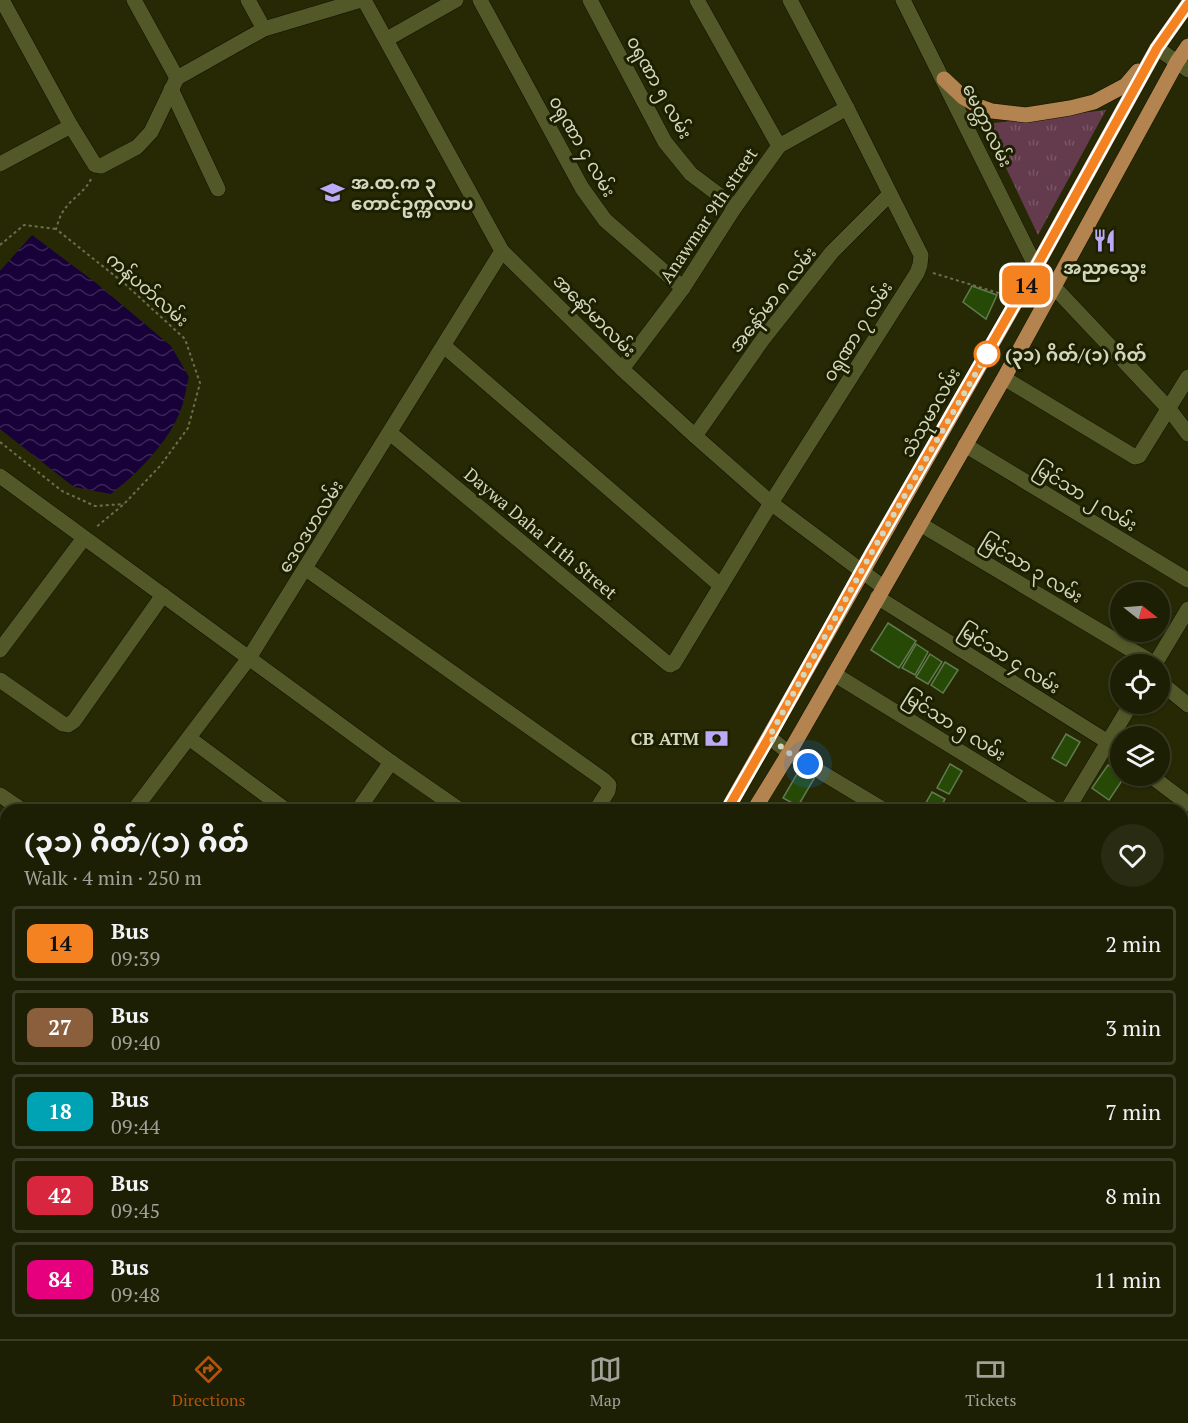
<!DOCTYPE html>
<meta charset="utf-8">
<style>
body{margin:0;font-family:"PT Serif","Noto Sans Myanmar",serif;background:#292c12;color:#f1f3f6;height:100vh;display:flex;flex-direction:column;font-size:22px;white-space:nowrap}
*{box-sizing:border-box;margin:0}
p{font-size:20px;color:#a0a29a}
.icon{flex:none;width:33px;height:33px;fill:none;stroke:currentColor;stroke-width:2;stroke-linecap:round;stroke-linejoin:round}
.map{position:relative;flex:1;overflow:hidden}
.panel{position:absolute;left:0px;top:804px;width:1188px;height:536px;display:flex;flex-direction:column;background:#1c1f03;border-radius:18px 18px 0 0;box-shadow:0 2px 4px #0004,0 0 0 2px #3a3d25}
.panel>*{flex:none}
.badge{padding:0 12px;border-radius:9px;font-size:21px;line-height:39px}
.needle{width:39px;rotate:107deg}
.tools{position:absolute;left:1110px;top:582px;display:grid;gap:12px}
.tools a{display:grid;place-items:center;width:60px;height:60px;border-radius:50%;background:#1c1f03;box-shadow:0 2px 4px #0004,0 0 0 2px #3a3d25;font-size:30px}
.you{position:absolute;width:30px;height:30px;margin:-15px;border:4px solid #fff;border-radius:50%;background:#1a73e8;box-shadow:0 0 0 9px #1a73e833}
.map>.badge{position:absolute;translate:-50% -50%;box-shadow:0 0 0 3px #fff}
.round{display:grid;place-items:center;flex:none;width:63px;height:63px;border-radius:32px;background:#292c12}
.overview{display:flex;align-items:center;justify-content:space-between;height:102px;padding:0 24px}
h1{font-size:28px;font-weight:800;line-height:45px}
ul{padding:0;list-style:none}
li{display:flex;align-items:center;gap:18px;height:75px;margin:0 12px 9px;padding:0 12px;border:3px solid #3a3d25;border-radius:6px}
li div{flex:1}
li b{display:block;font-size:22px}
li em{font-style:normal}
li .badge{min-width:66px;font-weight:700;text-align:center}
.tabs{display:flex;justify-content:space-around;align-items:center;height:84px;border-top:2px solid #3a3d25;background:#1c1f03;font-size:16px;color:#a0a29a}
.tabs a{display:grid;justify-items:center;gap:3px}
.tabs .selected{color:#b45309}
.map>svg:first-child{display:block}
.park{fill:url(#park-tufts)}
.pitch{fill:#643b4c}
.water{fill:url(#water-waves)}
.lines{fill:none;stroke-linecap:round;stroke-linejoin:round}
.stream{stroke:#180139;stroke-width:4}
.building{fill:#264905;stroke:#607b50;stroke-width:1.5}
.lane-casing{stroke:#101100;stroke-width:9}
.street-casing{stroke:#101100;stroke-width:16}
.secondary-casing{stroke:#101100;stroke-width:16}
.primary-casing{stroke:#101100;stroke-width:16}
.path{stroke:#6c6f4f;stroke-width:2;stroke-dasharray:3 3;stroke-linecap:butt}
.lane{stroke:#535828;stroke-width:8}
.street{stroke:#535828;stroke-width:15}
.secondary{stroke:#535828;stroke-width:15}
.primary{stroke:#b48450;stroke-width:15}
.line-casing{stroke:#fff;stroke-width:14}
.line{stroke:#f58220;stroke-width:9}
.walk{stroke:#d3d7bd;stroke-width:6;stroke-dasharray:0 10.8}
.stop-dot{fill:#fff;stroke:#f58220;stroke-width:3}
.labels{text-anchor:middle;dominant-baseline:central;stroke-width:6;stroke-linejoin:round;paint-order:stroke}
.street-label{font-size:18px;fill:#d3d7bd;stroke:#1d2000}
.poi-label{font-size:18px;font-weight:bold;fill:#d3d7bd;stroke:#1d2000;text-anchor:start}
.stop-label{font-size:18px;font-weight:bold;fill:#d3d7bd;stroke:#1d2000;text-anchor:start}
</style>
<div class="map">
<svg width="1188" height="1339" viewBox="0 0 1188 1339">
<defs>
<pattern id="park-tufts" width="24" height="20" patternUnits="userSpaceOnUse" patternTransform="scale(1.5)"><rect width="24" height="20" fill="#643b4c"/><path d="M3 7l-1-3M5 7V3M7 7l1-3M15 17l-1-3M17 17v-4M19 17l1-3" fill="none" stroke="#795764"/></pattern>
<pattern id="water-waves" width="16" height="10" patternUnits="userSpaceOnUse" patternTransform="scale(1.5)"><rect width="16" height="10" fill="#180139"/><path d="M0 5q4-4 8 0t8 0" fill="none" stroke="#392554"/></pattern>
</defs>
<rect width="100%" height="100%" fill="#262904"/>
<!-- park -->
<polygon class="park" points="1106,110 1038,235 985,124"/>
<!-- pitch -->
<polygon class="pitch" points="71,1334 150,1334 145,1339 77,1339"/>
<!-- water -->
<path class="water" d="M 32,235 L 96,283 L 171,346 L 189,377 C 186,387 185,399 181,409 C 169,442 138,473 111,494 L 74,487 L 0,429 L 0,271 Z"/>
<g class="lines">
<!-- stream -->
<g class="stream">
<polyline points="0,1301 6,1309"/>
<polyline points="24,1334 28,1339"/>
</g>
</g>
<!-- building -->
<g class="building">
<polygon points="972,286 997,295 986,319 963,302"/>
<polygon points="888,623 916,641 899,668 871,650"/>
<polygon points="916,644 928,652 915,675 902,668"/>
<polygon points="930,654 942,662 928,684 916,677"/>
<polygon points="945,662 958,670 943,693 931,685"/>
<polygon points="1066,734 1080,742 1066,766 1052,758"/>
<polygon points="950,764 962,771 949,794 937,788"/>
<polygon points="1108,765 1120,773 1120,776 1125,776 1109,800 1092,788"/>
<polygon points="801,767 815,777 798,806 783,798"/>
<polygon points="932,792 945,799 939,810 922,810"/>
<polygon points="172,1334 224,1334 230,1339 167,1339"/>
</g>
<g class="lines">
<defs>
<g id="lane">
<polyline points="1182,875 1188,878"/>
<polyline points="218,1334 221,1336 221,1339"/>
<polyline points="179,1339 183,1334"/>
</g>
<g id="street">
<polyline points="2,0 71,126 95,165 101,166 137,147 151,132 177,78 264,29 361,0"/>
<polyline points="134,0 177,78"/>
<polyline points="248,0 264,29"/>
<polyline points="364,0 502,251 622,369 695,436 771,503 883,587"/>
<polyline points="480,0 582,188 605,220 683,288"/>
<polyline points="590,0 665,142 691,174 735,207"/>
<polyline points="697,0 779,146"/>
<polyline points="387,39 456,0"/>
<polyline points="1157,48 1188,70"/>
<polyline points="171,89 218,189"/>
<polyline points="0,164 71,126"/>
<polyline points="1054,287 1169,409 1188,434"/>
<polyline points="444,346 720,585"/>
<polyline points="622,369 683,288 735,207 779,146 847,108"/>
<polyline points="1004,378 1135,457 1139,456 1188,377"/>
<polyline points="390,433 667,663 670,665 674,663 771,503 917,273 920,265 921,255 847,108 790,0"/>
<polyline points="695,436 763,339 832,252 890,194"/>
<polyline points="965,445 1188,580"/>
<polyline points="0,476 391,762 460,810"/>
<polyline points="920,524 1155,664"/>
<polyline points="306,569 604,780 609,785 608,791 596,810"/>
<polyline points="877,597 1108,742 1120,752"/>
<polyline points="0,650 84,538"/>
<polyline points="1155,664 1188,609"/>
<polyline points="834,674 1055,810"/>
<polyline points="0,680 63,724 68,725 74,721 163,595"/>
<polyline points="1160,682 1188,705"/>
<polyline points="769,737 789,753 884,810"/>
<polyline points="189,738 286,810"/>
<polyline points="1151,776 1188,804"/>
<polyline points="0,795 22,810"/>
<polyline points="134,810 249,658 502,251"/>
<polyline points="358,810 391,762"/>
<polyline points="1067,810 1131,704"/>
<polyline points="1182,862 1188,851"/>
<polyline points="0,874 6,879"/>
<polyline points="0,952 6,947"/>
<polyline points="0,1027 6,1032"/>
<polyline points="1182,1095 1188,1084"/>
<polyline points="1182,1188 1188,1191"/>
<polyline points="1182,1303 1188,1306"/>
<polyline points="598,1334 607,1339"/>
<polyline points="820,1334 830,1339"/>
<polyline points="418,1339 423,1334"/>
<polyline points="548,1339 553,1334"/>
<polyline points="655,1339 658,1334"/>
<polyline points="785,1339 789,1334"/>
<polyline points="922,1339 925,1334"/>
<polyline points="1049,1339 1052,1334"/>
</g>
<polyline id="secondary" points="903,0 1036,267 1054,287"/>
<g id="primary">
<polyline points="944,79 963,97 978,106 992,111 1026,115 1070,108 1094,102 1126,85 1138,71"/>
<polyline points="727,810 1036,267 1157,48 1188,4"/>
<polyline points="754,810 789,753 1004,378 1177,62 1188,46"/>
<polyline points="315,1339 319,1334"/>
<polyline points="346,1339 351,1334"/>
</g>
</defs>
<!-- lane casing -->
<use href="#lane" class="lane-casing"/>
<!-- street casing -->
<use href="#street" class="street-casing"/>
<!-- secondary casing -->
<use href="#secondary" class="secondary-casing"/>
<!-- primary casing -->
<use href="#primary" class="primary-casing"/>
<!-- path -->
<g class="path">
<path d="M 91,179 C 85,192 71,199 64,210 C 60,215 58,223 56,229 L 125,284 L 185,339 L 200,383 L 188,428 L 160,466 L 124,504 L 95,528"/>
<polyline points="0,245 24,225 56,229"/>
<polyline points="933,273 1005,295"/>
<polyline points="0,442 62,491 95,506 124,504"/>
</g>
<!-- lane -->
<use href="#lane" class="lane"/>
<!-- street -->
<use href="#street" class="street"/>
<!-- secondary -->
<use href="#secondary" class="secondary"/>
<!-- primary -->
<use href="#primary" class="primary"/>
</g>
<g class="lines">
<defs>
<polyline id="line" points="727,810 769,737 872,552 1036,267 1157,48 1188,4"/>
</defs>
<!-- line casing -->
<use href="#line" class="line-casing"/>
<!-- line -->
<use href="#line" class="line"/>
<!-- walk -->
<polyline class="walk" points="808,764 789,753 769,737 872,552 987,354"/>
</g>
<!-- icons -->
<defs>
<symbol id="school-bare" viewBox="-9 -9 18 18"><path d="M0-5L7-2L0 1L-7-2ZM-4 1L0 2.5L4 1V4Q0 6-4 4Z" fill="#bbaaf6" stroke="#1d2000" stroke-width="2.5" paint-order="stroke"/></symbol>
<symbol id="restaurant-bare" viewBox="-9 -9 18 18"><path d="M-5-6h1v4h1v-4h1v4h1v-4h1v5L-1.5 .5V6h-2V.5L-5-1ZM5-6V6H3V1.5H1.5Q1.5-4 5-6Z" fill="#bbaaf6" stroke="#1d2000" stroke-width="2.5" paint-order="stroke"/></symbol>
<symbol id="bank-bare" viewBox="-9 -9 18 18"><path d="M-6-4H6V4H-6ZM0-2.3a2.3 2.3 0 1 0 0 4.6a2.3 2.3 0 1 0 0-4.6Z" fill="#bbaaf6" stroke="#1d2000" stroke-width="2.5" paint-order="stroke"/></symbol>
</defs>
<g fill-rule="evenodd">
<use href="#school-bare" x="316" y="176" width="33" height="33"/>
<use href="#restaurant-bare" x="1088" y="224" width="33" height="33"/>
<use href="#bank-bare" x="700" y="722" width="33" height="33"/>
</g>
<!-- markers -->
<circle class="stop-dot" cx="987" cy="354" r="12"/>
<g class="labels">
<!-- street labels -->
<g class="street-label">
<text transform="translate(660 87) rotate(61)">၀ရုဏာ ၅ လမ်း</text>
<text transform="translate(988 125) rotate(64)">မေတ္တာလမ်း</text>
<text transform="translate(583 146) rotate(60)">၀ရုဏာ ၄ လမ်း</text>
<text transform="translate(708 215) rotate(-56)">Anawmar 9th street</text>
<text transform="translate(148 289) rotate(41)">ကန်ပတ်လမ်း</text>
<text transform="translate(772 299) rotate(-52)">အနော်မာ ၈ လမ်း</text>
<text transform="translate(595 315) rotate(45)">အနော်မာလမ်း</text>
<text transform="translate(857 331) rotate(-58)">၀ရုဏာ ၇ လမ်း</text>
<text transform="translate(930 412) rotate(-60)">သံသုမာလမ်း</text>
<text transform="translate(1086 496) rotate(31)">မြင်သာ ၂ လမ်း</text>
<text transform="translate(310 526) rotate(-58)">ဒေဝဒဟလမ်း</text>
<text transform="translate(541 533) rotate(40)">Daywa Daha 11th Street</text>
<text transform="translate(1032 568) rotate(31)">မြင်သာ ၃ လမ်း</text>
<text transform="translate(1010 658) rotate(32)">မြင်သာ ၄ လမ်း</text>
<text transform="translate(955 725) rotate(32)">မြင်သာ ၅ လမ်း</text>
</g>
<!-- poi labels -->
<g class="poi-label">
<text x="351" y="182">အ.ထ.က ၃<tspan x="351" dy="21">တောင်ဥက္ကလာပ</tspan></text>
<text x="1105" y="267" text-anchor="middle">အညာသွေး</text>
<text x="699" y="738" text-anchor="end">CB ATM</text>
</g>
<!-- stop labels -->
<g class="stop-label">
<text x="1005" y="354">(၃၁) ဂိတ်/(၁) ဂိတ်</text>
</g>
</g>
</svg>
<div class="tools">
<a><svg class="needle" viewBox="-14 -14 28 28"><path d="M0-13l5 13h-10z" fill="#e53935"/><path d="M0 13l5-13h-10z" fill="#a0a29a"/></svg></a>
<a><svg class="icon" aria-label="locate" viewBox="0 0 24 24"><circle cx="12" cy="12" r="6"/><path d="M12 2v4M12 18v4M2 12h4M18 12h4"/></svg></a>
<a><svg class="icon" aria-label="layers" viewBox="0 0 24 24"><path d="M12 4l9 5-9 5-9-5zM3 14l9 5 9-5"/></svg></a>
</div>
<div class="you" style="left:808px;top:764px"></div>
<b class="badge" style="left:1026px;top:285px;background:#f58220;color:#111">14</b>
<section class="panel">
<div class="overview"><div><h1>(၃၁) ဂိတ်/(၁) ဂိတ်</h1><p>Walk · 4 min · 250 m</p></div><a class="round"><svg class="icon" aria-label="heart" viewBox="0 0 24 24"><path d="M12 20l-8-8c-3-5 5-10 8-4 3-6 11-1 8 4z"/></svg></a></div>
<ul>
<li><span class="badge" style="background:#f58220;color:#111">14</span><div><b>Bus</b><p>09:39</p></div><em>2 min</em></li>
<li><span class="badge" style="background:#8b5e3c;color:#fff">27</span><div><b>Bus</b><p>09:40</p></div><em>3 min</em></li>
<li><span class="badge" style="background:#00a3b4;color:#fff">18</span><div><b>Bus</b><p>09:44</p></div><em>7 min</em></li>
<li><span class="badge" style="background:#d7263d;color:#fff">42</span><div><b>Bus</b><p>09:45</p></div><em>8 min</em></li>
<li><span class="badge" style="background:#e6007e;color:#fff">84</span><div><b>Bus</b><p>09:48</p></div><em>11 min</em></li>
</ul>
</section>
</div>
<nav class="tabs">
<a class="selected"><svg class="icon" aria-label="directions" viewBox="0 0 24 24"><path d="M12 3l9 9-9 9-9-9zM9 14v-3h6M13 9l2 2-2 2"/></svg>Directions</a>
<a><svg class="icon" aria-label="map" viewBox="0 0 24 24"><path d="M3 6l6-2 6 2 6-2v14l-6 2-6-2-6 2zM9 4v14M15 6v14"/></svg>Map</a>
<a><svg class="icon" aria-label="tickets" viewBox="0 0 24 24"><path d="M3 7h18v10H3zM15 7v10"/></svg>Tickets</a>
</nav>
